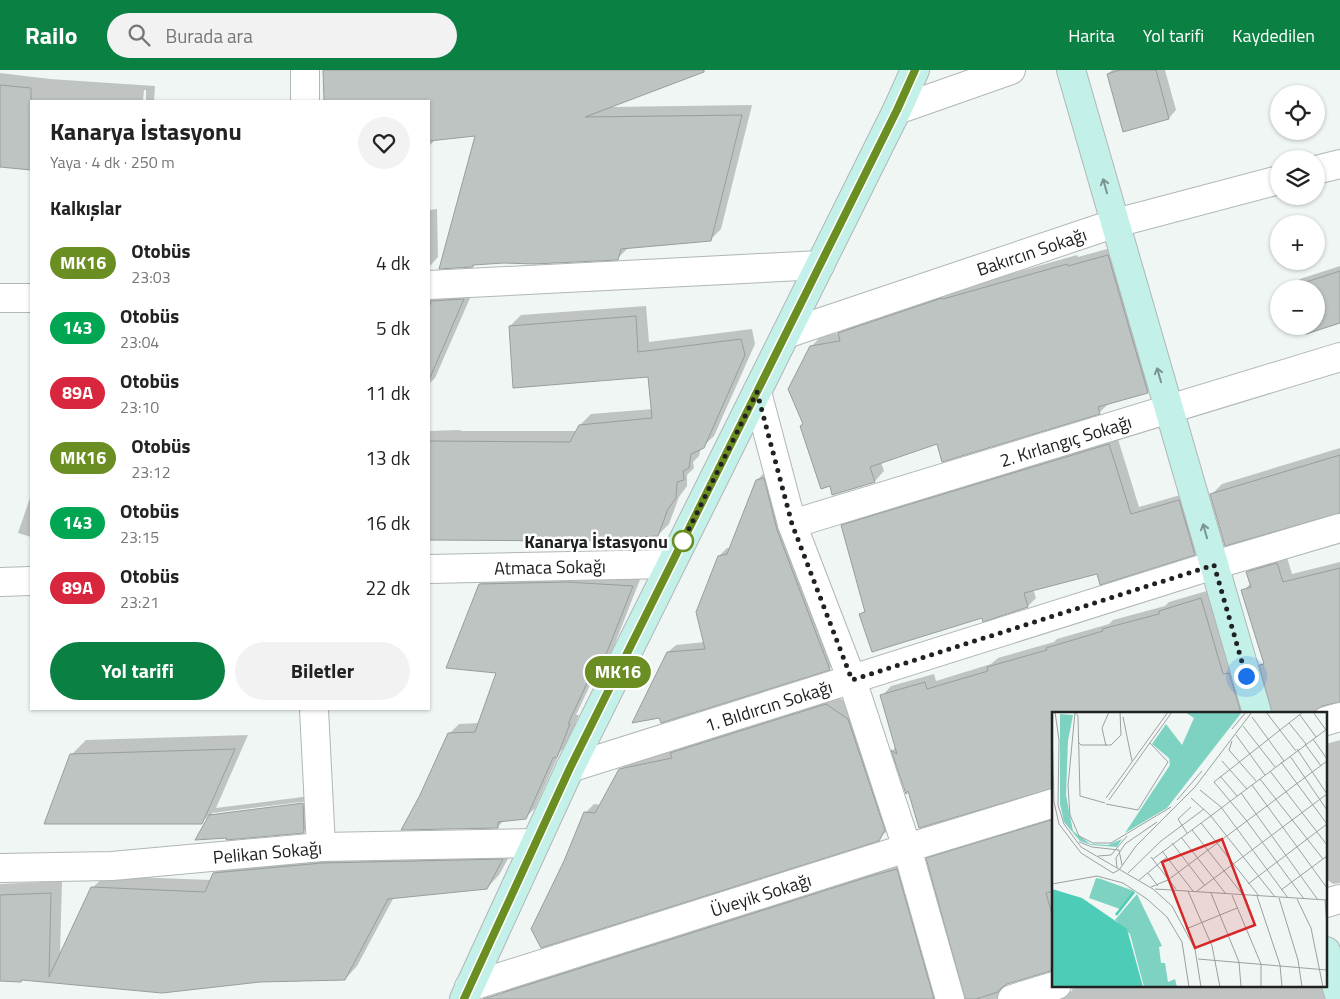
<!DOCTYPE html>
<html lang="tr">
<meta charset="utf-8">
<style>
body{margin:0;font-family:"Titillium Web",sans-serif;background:#f2f2f2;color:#222;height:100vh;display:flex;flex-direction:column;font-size:19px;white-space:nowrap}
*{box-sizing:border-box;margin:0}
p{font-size:16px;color:#767676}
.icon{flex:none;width:28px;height:28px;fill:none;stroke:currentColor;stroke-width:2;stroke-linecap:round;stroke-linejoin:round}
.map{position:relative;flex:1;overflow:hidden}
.details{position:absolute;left:30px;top:30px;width:400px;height:610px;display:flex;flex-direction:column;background:#fff;border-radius:0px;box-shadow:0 1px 4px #0004}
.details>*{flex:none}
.badge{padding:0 10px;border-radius:16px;font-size:18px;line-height:32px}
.tools{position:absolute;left:1270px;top:15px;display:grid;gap:10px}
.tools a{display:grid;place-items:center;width:55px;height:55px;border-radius:50%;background:#fff;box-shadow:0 1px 4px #0004;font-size:25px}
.you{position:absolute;width:25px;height:25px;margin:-12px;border:4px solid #fff;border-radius:50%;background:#1a73e8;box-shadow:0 0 0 8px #1a73e833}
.map>.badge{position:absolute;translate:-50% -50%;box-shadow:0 0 0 2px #fff}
h2{padding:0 20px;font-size:19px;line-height:45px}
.round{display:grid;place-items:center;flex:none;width:52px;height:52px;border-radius:26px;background:#f2f2f2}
.overview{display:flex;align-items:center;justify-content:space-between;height:85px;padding:0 20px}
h1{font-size:24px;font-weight:700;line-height:38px}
.button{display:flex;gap:10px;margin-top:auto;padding:10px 20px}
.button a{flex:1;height:58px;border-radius:30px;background:#0b8043;color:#fff;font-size:20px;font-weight:700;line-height:58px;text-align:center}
.button a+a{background:#f2f2f2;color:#222}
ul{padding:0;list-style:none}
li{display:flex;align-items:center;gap:15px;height:65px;padding:0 20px}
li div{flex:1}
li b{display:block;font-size:19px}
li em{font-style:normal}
li .badge{min-width:55px;font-weight:700;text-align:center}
header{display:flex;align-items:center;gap:30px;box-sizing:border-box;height:70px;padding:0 25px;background:#0b8043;color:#fff}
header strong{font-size:24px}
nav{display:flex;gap:28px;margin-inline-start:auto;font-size:18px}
.search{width:350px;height:45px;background:#f2f2f2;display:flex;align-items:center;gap:12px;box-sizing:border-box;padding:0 18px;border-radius:28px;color:#767676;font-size:19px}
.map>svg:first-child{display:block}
.shadow{fill:#0003;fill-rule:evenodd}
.building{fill:#bdc4c2;stroke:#989e9d}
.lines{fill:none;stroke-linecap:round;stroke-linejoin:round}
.street-casing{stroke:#b0b7b5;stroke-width:30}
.secondary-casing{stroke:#b0b7b5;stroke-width:30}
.street{stroke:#fff;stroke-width:28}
.secondary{stroke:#c3f1ea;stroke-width:28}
.oneway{stroke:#7a9490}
.line-casing{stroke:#fff;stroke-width:11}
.line{stroke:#6b8e23;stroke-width:8}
.walk{stroke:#202222;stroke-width:5;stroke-dasharray:0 9}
.stop-dot{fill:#fff;stroke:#6b8e23;stroke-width:2.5}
.labels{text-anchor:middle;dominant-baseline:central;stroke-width:5;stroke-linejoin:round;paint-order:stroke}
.street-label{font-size:18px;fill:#202222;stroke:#fff}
.stop-label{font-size:18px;font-weight:bold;fill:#202222;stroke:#fff;text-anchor:end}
.inset-river{fill:none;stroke:#4dccb7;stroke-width:2.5}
.inset-road{fill:none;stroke:#9ca1a0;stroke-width:1}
.view{fill:#d62828;fill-opacity:0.15;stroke:#d62828;stroke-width:2.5}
.inset-edge{fill:none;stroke:#202222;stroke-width:2.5}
</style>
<header>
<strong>Railo</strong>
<div class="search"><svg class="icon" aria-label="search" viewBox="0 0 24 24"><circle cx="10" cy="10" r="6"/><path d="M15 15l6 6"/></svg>Burada ara</div>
<nav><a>Harita</a><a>Yol tarifi</a><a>Kaydedilen</a></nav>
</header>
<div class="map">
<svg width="1340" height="929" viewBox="0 0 1340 929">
<rect width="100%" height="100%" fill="#eff6f4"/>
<!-- shadow -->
<g class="shadow">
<polygon points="324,0 706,0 610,37 752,35 721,159 710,170 629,177 618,188 504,191 474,194 473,196 477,65 436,69 429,76 429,31 325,31"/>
<polygon points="1112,0 1165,0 1176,40 1169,48 1124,61 1108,4"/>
<polygon points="0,3 50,9 155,16 154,31 146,31 146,20 144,20 143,31 31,31 31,98 0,96"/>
<polygon points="437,139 438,187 429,197 429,140"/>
<polygon points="1118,176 1157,312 1147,322 1110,332 1099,343 938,373 881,392 884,401 875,411 804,353 811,277 821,266 839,263 849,254 953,220 1077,185 1078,187"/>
<polygon points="1340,196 1340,252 1316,256 1316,219 1293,217 1300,209"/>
<polygon points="429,215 474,219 435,308 429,314"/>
<polygon points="646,236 649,272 752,259 755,274 714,366 701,378 699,386 693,392 694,398 687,405 687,416 679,427 669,454 658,465 578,470 429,469 434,456 429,456 429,361 459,360 462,361 577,361 580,355 591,344 653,339 649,306 510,256 521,245"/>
<polygon points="1117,366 1139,437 1187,423 1202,476 1194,484 1098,503 1033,519 1036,528 1028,536 982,547 861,544 866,539 842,456 850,448"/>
<polygon points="1340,378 1340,442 1211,425 1222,414"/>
<polygon points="765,402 837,591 829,599 668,582 676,575 705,572 719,486 727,478 730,478 757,410"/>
<polygon points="31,425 31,467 18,463"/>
<polygon points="1286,484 1292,504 1340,492 1340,631 1261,595 1265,591 1243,521 1251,513 1247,502 1257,493"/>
<polygon points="490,504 641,507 605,599 593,609 576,645 579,645 566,676 560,682 535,738 525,748 504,750 498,757 420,728 449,664 459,654 479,653 498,602 480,514"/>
<polygon points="1210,520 1254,643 1054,643 906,722 893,680 896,676 882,626 891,616 934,604 936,611 991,594 998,588 1054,572 1057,569 1109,554 1113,550 1165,536 1169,532"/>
<polygon points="836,625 857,641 888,760 878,769 566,791 585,743 594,734 601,735 620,700 629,690 673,681 681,674"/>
<path d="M 248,665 L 216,738 L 310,726 L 312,753 L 304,761 L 228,768 L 209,745 L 202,752 L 71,685 L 86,670 ZM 309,731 L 309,734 L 212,745 L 212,743 Z"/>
<polygon points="1340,670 1340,813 1333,814 1328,810 1326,804 1326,674"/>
<polygon points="1054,744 1054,899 1007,913 1006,924 1009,929 966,929 928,789 937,780"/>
<polygon points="514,778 499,805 487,818 394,827 357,896 345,909 0,910 0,814 62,811 60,885 92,818 105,806 211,810 214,803 226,791"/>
<polygon points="906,790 947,929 497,929 509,915"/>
<polygon points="1073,915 1324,915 1328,929 1046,929 1072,921"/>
</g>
<!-- building -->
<g class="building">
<polygon points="323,0 704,0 704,2 585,47 742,45 711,171 621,179 618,190 534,194 504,193 473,195 473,197 439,199 475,66 429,71 429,31 324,31"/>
<polygon points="1120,0 1156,0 1169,49 1123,62 1107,4"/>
<polygon points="0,15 31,18 31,100 0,97"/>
<polygon points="1108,185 1148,323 1098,337 1100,344 942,392 937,374 870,397 875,412 832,425 830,416 821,419 800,356 803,354 788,319 810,276 840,271 838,263 942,228 943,229 1067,194 1068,196"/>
<polygon points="1340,201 1340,253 1306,264 1304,256 1316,256 1316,219 1292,219 1291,217"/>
<polygon points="464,229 429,310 429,238 431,231"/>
<polygon points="636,246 638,282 741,269 745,285 704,378 691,384 689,398 683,401 684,410 677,412 676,428 668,439 658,466 578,471 429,470 429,371 570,372 579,355 652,348 648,307 513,318 509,256"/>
<polygon points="1109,374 1131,444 1179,430 1195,485 1100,515 1097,504 1024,523 1028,537 983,552 982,548 872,582 859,544 865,542 841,455"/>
<polygon points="1340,385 1340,443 1225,476 1210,424"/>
<polygon points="764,408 777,460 830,600 661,653 659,648 632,653 667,582 705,579 696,542 718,486 727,484 756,410"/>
<polygon points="1277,493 1283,512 1340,498 1340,632 1322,636 1313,643 1272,643 1259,595 1264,594 1241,520 1251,517 1246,502"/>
<polygon points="567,512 633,516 596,610 588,611 568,654 570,654 557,687 553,688 526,749 498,752 498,758 401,760 419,727 448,663 475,662 496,603 446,598 479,514"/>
<polygon points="1201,528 1223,604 1229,603 1241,643 1054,643 1054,718 919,758 908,721 906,724 891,680 897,684 880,625 925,612 927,619 988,601 987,597 1047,580 1046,578 1103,561 1102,559 1159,544 1159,541"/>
<polygon points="826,634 848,649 885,760 879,771 541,878 531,859 564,791 584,742 595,743 619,699 672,688 670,683"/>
<polygon points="235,679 202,754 44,754 70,684"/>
<polygon points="303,733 304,763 226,770 227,768 195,770 209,745"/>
<polygon points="1054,749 1054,821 1046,823 1054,851 1054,900 1007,914 1001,918 998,922 976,929 965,929 926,788"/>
<polygon points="503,789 487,819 388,829 345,910 260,912 162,923 22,910 21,912 0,911 0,825 51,823 49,907 91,817 205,822 213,803 322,793"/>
<polygon points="897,799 934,929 483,929 871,806"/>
</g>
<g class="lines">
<defs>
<g id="street">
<polyline points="305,0 305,31"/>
<polyline points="897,40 1011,0"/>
<polyline points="1316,100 1340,94"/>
<polyline points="429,215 820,195"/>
<polyline points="0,228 31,228"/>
<path id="s1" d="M 786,264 L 1116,153 L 1279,110"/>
<polyline points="757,322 792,454 852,610 907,778 950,929"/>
<path id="s2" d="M 792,454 L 1340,287"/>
<path id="s3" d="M 429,499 L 671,494"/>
<polyline points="0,512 31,511"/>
<polyline points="314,639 321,777"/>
<polyline points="1326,651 1340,647"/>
<path id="s4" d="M 570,698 L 1214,495 L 1340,458"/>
<path id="s5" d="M 0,798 L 112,796 L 321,777 L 535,773"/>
<polyline points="1326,833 1340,829"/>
<path id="s6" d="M 469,917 L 907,778 L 1054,733"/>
<polyline points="1012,929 1057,915"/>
</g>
<g id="secondary">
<polyline points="1071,0 1257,643"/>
<polyline points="1326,881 1340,928"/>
<polyline points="464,929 570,698 897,40 915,0"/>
</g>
</defs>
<!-- street casing -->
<use href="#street" class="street-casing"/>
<!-- secondary casing -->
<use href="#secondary" class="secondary-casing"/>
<!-- street -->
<use href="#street" class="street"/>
<!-- secondary -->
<use href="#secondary" class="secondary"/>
</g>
<!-- one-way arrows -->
<defs><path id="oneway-shaft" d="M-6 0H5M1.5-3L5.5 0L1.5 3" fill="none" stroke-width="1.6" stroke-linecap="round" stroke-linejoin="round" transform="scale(1.25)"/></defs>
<g class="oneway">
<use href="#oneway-shaft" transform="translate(1105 116) rotate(-106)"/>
<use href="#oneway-shaft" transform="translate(1159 305) rotate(-106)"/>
<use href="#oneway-shaft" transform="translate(1205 461) rotate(-106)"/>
</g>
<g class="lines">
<defs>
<polyline id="line" points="464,929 570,698 897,40 915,0"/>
</defs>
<!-- line casing -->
<use href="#line" class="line-casing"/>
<!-- line -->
<use href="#line" class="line"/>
<!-- walk -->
<polyline class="walk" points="683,471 680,477 757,322 792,454 852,610 1214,495 1246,606"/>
</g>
<!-- markers -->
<circle class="stop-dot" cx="683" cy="471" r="10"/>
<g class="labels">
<!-- street labels -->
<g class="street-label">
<text stroke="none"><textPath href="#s1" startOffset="259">Bakırcın Sokağı</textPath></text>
<text stroke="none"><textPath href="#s2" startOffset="286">2. Kırlangıç Sokağı</textPath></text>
<text stroke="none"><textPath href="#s3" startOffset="121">Atmaca Sokağı</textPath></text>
<text stroke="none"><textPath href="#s4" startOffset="208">1. Bıldırcın Sokağı</textPath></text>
<text stroke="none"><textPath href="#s5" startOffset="268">Pelikan Sokağı</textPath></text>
<text stroke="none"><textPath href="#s6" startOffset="306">Üveyik Sokağı</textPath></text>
</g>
<!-- stop labels -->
<g class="stop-label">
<text x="668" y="471">Kanarya İstasyonu</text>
</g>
</g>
<!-- overview -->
<g transform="translate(1052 642)">
<rect width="275" height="275" fill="#eff6f4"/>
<path d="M 133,0 L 190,0 L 115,96 L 73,121 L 118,53 L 117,46 L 100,32 L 114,12 L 130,33 L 142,6 ZM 8,2 L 21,3 L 16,29 L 14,83 L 21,119 L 38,132 L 56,133 L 70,127 L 65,135 L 39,133 L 28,129 L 12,110 L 8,92 ZM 44,166 L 49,167 L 82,179 L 68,197 L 37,186 ZM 85,182 L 110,234 L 107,235 L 109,251 L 113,251 L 116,270 L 123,267 L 125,275 L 92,275 L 78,222 L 63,208 Z" fill="#7ed2c2"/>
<path d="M 0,177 L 30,186 L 75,217 L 91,275 L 0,275 Z" fill="#4dccb7"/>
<path class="inset-river" d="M 64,203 L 82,180"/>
<path class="inset-road" d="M 3,0 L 7,28 L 6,93 L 12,112 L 29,135 L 101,177 L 120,194 L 143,237 L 149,275M 23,0 L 26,4 L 28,84 L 53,91M 23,0 L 16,74 L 18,103 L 27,124 L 41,131 L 59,131 L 119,95M 214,0 L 244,39M 251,0 L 162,70 L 194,108 L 252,187M 261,0 L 274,18M 248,3 L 264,25M 71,5 L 80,49M 200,5 L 232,49M 237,11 L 254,32M 0,14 L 2,90 L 7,112 L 29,141 L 61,161 L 67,158 L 84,134 L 143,75 L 200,0M 191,14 L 223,55M 180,17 L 194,0M 184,23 L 213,63M 261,27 L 275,47M 180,29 L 177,38 L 204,69M 26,30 L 29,33 L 59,33 L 69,23 L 68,0M 253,32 L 269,54M 54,34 L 50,16 L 57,0M 245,37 L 275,82M 238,44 L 275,98M 170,49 L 195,77M 229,50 L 275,112M 218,59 L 275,133M 168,64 L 185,84M 208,67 L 271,147M 200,73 L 275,176M 148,78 L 169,95 L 236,186M 189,81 L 266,188M 54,86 L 116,0M 139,86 L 158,103 L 223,185M 57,88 L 120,0M 125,88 L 150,59M 54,92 L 86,98 L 116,50 L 98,31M 149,111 L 207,184M 140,118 L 191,183M 135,121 L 126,107 L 139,95M 129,125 L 174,182M 27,130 L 40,135 L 67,138 L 70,153M 120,131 L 153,174M 110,139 L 141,179M 46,144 L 59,143 L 75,124M 99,145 L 124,177M 101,147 L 275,17M 65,156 L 64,146 L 73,132 L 105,110M 76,161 L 109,129 L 152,97M 96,161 L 106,174M 87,168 L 115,145M 0,172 L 45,164 L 71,171 L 95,187 L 115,205 L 130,230 L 137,275M 196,172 L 275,112M 99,175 L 116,168 L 275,49M 103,177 L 275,188M 229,178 L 275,144M 136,179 L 160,234 L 168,275M 145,179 L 275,82M 159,181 L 187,250 L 189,275M 180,183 L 209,252 L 209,275M 205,184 L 228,253 L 230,275M 227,186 L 246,248 L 250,275M 245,187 L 259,216 L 271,275M 273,188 L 275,214M 134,217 L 185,196M 146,247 L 275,258"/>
<path class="view" d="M 170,127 L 203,213 L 143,236 L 110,150 Z"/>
<rect width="275" height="275" class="inset-edge"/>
</g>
</svg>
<div class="tools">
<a><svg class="icon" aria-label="locate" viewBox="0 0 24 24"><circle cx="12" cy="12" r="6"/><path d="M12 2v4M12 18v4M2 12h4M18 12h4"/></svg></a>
<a><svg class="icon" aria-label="layers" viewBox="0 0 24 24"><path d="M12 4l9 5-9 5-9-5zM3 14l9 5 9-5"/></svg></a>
<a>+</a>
<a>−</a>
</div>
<div class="you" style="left:1246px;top:606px"></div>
<b class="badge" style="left:618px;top:602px;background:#6b8e23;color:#fff">MK16</b>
<section class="details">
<div class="overview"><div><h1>Kanarya İstasyonu</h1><p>Yaya · 4 dk · 250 m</p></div><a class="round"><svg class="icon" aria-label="heart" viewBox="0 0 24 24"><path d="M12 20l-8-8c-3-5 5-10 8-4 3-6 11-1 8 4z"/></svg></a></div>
<h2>Kalkışlar</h2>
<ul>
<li><span class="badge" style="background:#6b8e23;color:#fff">MK16</span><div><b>Otobüs</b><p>23:03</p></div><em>4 dk</em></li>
<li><span class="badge" style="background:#00a651;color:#fff">143</span><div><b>Otobüs</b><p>23:04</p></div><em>5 dk</em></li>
<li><span class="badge" style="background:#d7263d;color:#fff">89A</span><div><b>Otobüs</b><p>23:10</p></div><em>11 dk</em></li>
<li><span class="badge" style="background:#6b8e23;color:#fff">MK16</span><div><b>Otobüs</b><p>23:12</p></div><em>13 dk</em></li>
<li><span class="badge" style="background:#00a651;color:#fff">143</span><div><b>Otobüs</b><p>23:15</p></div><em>16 dk</em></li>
<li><span class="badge" style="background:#d7263d;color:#fff">89A</span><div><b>Otobüs</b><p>23:21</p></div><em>22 dk</em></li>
</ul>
<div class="button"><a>Yol tarifi</a><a>Biletler</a></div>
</section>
</div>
